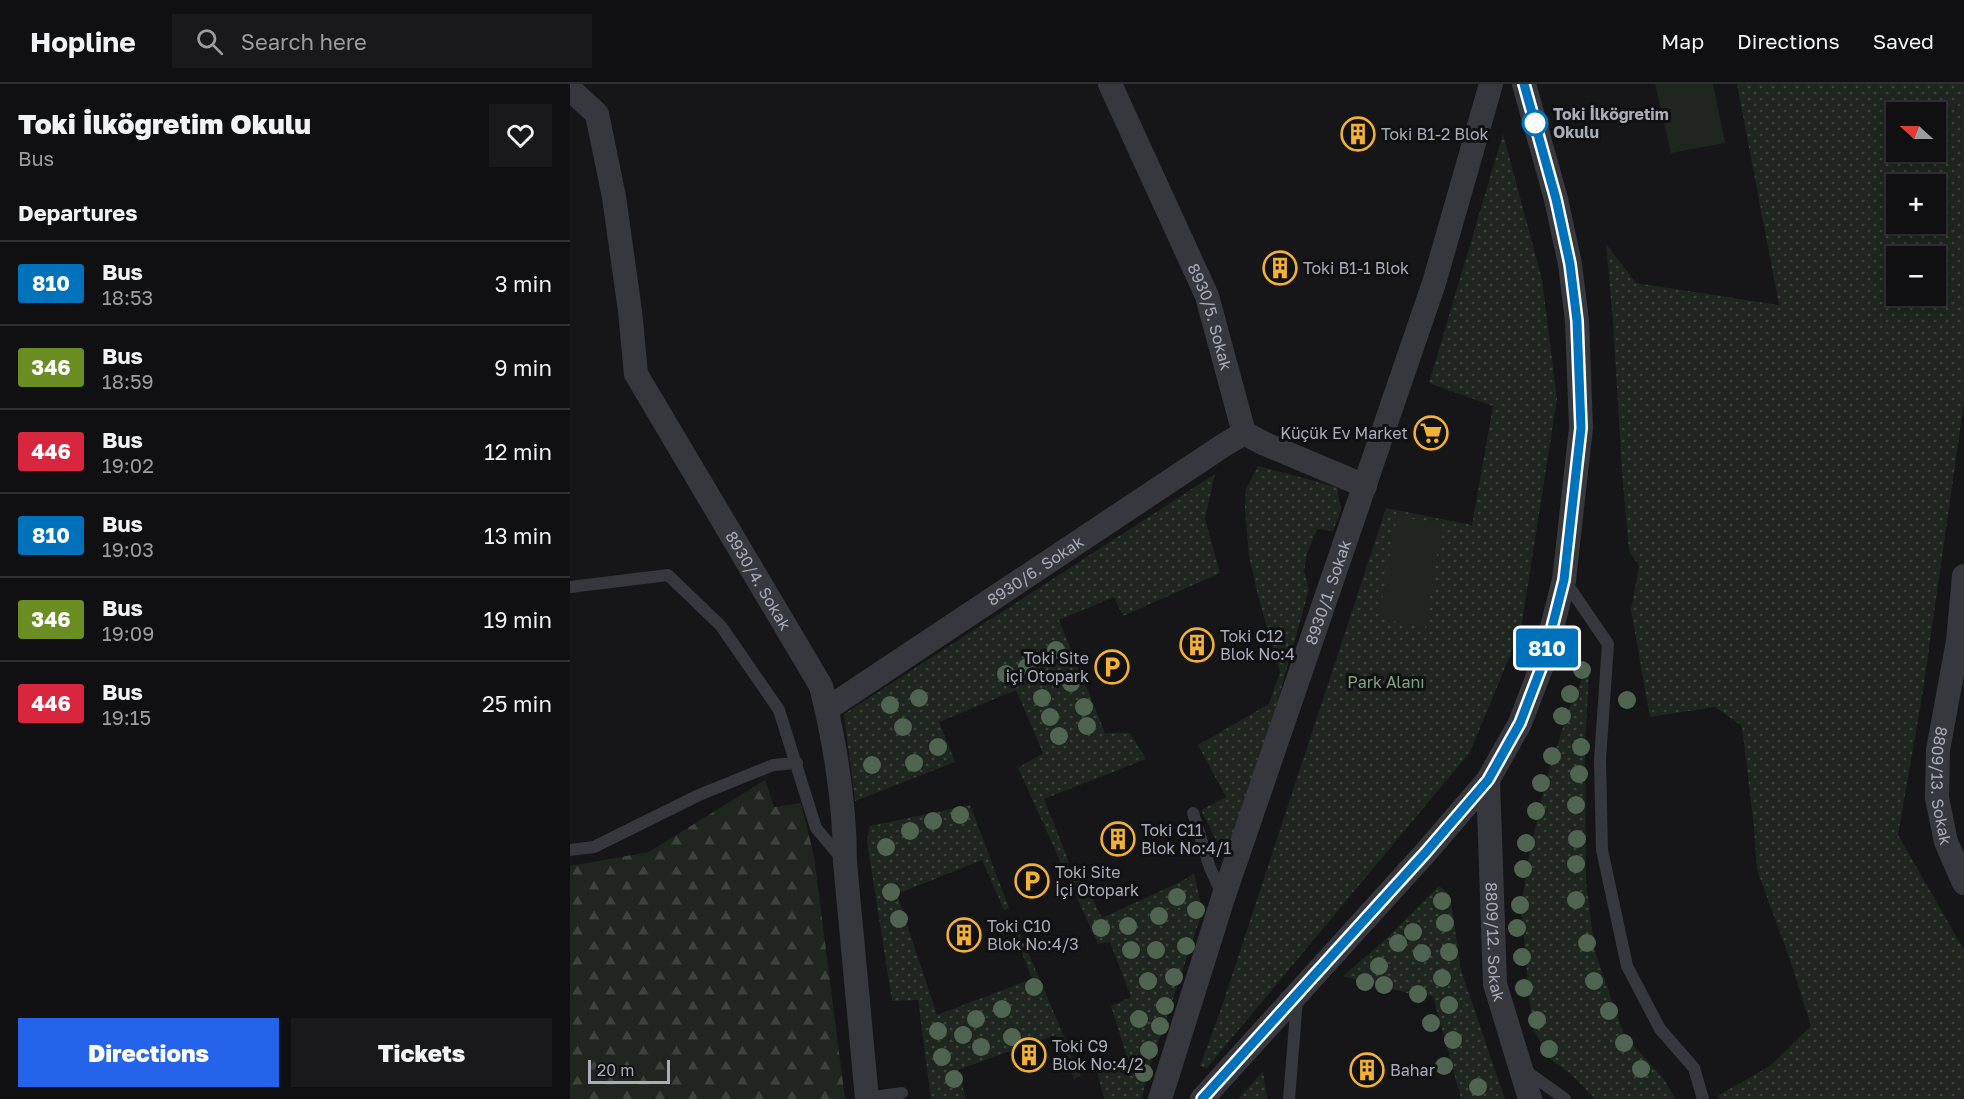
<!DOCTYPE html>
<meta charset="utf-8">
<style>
body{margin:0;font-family:"Golos Text",sans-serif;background:#19191b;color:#f1f3f6;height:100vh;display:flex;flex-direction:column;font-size:22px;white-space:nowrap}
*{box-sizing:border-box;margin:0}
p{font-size:20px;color:#9c9d9f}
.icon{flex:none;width:33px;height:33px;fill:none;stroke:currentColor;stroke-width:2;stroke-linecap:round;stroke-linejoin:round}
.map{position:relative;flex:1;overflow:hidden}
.panel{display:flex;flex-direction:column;background:#101012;width:570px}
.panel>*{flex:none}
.badge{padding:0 12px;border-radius:4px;font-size:21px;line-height:39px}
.needle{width:39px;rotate:291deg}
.fabs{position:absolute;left:1316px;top:18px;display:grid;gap:12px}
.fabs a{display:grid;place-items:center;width:60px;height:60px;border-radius:0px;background:#101012;box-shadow:0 3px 15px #0003,0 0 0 2px #303032;font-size:30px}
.scale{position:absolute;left:18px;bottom:15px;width:82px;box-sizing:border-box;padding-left:6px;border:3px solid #a8adb8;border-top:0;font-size:16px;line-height:21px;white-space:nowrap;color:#a8adb8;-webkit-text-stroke:4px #111113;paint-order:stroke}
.map>.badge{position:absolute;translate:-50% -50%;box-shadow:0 0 0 3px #fff}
h2{padding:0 18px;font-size:22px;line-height:54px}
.round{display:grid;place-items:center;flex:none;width:63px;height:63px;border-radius:0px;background:#19191b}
.headline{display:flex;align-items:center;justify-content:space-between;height:102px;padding:0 18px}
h1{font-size:28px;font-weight:800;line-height:45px}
.action{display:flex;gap:12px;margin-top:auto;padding:12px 18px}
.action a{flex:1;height:69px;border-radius:0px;background:#2563eb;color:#fff;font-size:24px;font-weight:800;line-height:69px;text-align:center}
.action a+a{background:#19191b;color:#f1f3f6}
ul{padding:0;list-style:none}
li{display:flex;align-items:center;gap:18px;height:84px;padding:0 18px;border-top:2px solid #303032}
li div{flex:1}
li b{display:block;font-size:22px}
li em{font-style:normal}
li .badge{min-width:66px;font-weight:700;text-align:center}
header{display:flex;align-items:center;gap:36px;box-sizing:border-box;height:84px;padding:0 30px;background:#101012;border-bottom:2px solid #303032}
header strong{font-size:28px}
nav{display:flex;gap:33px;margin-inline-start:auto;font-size:21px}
.search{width:420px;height:54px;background:#19191b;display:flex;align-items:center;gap:15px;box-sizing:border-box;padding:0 21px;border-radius:0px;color:#9c9d9f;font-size:22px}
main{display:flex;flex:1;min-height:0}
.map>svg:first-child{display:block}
.grass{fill:url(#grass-dots);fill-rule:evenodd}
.forest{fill:url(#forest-firs)}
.pitch{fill:#1e261f}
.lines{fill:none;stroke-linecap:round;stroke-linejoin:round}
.lane{stroke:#37383d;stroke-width:12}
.street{stroke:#37383d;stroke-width:24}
.tree{fill:#506452}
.line-casing{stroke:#fff;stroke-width:14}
.line{stroke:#0072bc;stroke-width:9}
.stop-dot{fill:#fff;stroke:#0072bc;stroke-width:3}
.labels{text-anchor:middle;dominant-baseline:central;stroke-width:6;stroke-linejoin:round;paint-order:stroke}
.stop-label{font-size:16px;font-weight:bold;fill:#a8adb8;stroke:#111113;text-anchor:start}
.poi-label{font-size:16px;fill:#a8adb8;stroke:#111113;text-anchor:start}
.street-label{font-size:16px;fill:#a8adb8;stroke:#111113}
.park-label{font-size:16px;fill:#7fa381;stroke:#111113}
</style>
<header>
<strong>Hopline</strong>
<div class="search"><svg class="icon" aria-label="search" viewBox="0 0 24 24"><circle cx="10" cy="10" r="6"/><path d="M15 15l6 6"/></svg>Search here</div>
<nav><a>Map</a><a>Directions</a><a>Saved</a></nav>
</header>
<main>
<section class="panel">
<div class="headline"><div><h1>Toki İlköğretim Okulu</h1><p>Bus</p></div><a class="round"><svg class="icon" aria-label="heart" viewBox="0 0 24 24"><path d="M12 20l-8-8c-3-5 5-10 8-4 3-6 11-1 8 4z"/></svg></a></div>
<h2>Departures</h2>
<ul>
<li><span class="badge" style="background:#0072bc;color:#fff">810</span><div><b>Bus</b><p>18:53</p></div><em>3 min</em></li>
<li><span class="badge" style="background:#6b8e23;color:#fff">346</span><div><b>Bus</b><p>18:59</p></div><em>9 min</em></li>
<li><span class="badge" style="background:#d7263d;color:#fff">446</span><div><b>Bus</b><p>19:02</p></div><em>12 min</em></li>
<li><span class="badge" style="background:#0072bc;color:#fff">810</span><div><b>Bus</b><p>19:03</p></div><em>13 min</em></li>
<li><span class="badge" style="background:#6b8e23;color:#fff">346</span><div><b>Bus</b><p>19:09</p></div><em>19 min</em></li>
<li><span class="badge" style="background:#d7263d;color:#fff">446</span><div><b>Bus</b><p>19:15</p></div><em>25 min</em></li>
</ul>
<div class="action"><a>Directions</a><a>Tickets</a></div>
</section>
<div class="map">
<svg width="1394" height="1015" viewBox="0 0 1394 1015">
<defs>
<pattern id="grass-dots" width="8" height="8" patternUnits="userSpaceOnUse" patternTransform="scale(1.5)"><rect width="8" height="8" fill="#1e261f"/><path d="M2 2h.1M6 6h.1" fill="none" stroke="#3c433d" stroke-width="1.8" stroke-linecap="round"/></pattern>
<pattern id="forest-firs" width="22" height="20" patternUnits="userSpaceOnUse" patternTransform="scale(1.5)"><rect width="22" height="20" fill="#1e261f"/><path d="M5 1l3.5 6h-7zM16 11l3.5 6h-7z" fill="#3c433d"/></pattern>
</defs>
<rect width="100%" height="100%" fill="#161618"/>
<!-- grass -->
<g class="grass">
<path d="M 1167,0 L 1394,0 L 1394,318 L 1353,607 L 1328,751 L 1394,866 L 1394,1015 L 1148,1015 L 1149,1011 L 1200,982 L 1241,942 L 1220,876 L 1187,786 L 1184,744 L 1172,642 L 1145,623 L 1080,633 L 1061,526 L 1069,482 L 1059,467 L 1052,388 L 1043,238 L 1036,160 L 1066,199 L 1209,221 ZM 1326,28 L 1365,28 L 1365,68 L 1326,68 ZM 1326,100 L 1365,100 L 1365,140 L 1326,140 ZM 1326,172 L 1365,172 L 1365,212 L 1326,212 Z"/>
<polygon points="933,50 972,195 987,315 951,545 900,668 636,985 630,982 652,922 816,424 902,441 923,322 859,299"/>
<polygon points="688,382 767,403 771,426 763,447 747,445 737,470 734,487 739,506 700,644 655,774 631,726 656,713 628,661 699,620 710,588 688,512 679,472 675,426 676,405"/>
<polygon points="645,390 635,435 650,489 553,532 544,513 489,536 535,649 560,649 576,675 474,715 499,778 492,781 448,684 473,669 446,606 369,638 385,678 285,717 274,630"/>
<polygon points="1020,577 1015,658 1016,798 1025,868 1054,951 1094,995 1105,1015 1025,1015 1001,990 980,975 962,943 951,823 960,767 976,696 999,625"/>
<polygon points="400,721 439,824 434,826 412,776 327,810 367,931 462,895 441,841 446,840 511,992 504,995 485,951 388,986 396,1015 361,1015 348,916 322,917 297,757 300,742"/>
<polygon points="500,782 504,786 508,785 532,834 614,796 624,789 632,826 631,832 576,994 572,1015 534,1015 527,987 544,982 557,973 541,922 561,913 540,858 528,860 494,785"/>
<polygon points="869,802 880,811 891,886 935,1015 891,1015 863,912 845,911 773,892 816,855"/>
<polygon points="693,987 697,1015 668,1015"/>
</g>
<!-- forest -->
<polygon class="forest" points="195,696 204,723 231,719 244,772 275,1015 0,1015 0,782 79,768"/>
<!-- pitch -->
<g class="pitch">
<polygon points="1085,0 1143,0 1155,59 1101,69"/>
<polygon points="827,432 872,440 855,544 809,534"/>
</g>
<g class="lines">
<!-- lane -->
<g class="lane">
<polyline points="995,497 1038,560 1030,676 1032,766 1057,882 1090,945 1124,984 1133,1015"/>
<polyline points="0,503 98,491 151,542 209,626 246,744 272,775"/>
<polyline points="623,729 640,784 652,810"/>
<polyline points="0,766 24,763 129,711 203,681 227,679"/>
<polyline points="953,985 995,1015"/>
<polyline points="297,1014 332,1009"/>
<polyline points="719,1015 727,915"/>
</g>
<!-- street -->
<g class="street">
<path id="s1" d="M 540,0 L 637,212 L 674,349 L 695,360 L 795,402"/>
<path id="s2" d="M 0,5 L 27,30 L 44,113 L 60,227 L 66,290 L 251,602 C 265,659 275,719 275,778 L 297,1015"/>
<path id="s3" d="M 1394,492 L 1388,557 L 1368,666 L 1367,714 L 1376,758 L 1394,799"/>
<path id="s4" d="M 257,625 L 654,361 L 674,349"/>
<path id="s5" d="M 918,696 L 925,900 L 960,1015"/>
<path id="s6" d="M 590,1015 L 653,814 L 864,199 L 921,0"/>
<polyline points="632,1015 856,768 918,696 950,639 973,579 994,496 1011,344 1007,237 1000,180 986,115 954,0"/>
</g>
</g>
<!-- trees -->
<g class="tree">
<circle cx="486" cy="566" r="9"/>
<circle cx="457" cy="583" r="9"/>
<circle cx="1012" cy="586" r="9"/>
<circle cx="436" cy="590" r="9"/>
<circle cx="501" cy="599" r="9"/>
<circle cx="1000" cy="610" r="9"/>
<circle cx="349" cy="614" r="9"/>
<circle cx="472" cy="614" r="9"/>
<circle cx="1057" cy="616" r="9"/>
<circle cx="320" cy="621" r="9"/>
<circle cx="514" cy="623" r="9"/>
<circle cx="992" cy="632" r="9"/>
<circle cx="480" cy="633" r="9"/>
<circle cx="517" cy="642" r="9"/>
<circle cx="333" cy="643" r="9"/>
<circle cx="489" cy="652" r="9"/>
<circle cx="368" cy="663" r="9"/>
<circle cx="1011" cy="663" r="9"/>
<circle cx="982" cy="672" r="9"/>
<circle cx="344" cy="679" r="9"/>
<circle cx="302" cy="681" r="9"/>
<circle cx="1009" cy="690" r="9"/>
<circle cx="971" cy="699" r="9"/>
<circle cx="1006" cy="721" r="9"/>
<circle cx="966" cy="727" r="9"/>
<circle cx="390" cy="731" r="9"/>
<circle cx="363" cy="737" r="9"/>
<circle cx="340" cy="747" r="9"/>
<circle cx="1007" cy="755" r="9"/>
<circle cx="956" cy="759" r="9"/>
<circle cx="316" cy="763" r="9"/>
<circle cx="1006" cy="780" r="9"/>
<circle cx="953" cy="785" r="9"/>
<circle cx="321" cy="808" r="9"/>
<circle cx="607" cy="813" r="9"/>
<circle cx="1006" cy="816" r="9"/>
<circle cx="872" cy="817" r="9"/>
<circle cx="950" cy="821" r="9"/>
<circle cx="626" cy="826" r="9"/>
<circle cx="589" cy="832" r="9"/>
<circle cx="329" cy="835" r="9"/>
<circle cx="875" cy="839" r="9"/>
<circle cx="558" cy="842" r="9"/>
<circle cx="531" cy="844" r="9"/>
<circle cx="947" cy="844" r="9"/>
<circle cx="843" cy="848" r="9"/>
<circle cx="828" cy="859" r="9"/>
<circle cx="1017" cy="859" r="9"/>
<circle cx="616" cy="862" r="9"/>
<circle cx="561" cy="866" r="9"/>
<circle cx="586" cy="866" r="9"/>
<circle cx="879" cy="868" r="9"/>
<circle cx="852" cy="869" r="9"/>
<circle cx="952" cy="873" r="9"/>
<circle cx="809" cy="882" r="9"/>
<circle cx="604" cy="893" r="9"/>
<circle cx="872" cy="894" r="9"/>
<circle cx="578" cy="897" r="9"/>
<circle cx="1024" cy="897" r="9"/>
<circle cx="795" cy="898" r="9"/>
<circle cx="814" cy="901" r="9"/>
<circle cx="464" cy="903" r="9"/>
<circle cx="954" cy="904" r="9"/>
<circle cx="848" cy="910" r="9"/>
<circle cx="879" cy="921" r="9"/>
<circle cx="595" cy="922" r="9"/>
<circle cx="432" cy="925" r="9"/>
<circle cx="1039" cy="927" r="9"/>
<circle cx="406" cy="935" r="9"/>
<circle cx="569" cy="935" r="9"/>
<circle cx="967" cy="936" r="9"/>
<circle cx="861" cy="939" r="9"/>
<circle cx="590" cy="942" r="9"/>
<circle cx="368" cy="947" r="9"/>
<circle cx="393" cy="951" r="9"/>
<circle cx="442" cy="953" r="9"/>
<circle cx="883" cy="956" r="9"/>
<circle cx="1054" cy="959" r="9"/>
<circle cx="411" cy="963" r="9"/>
<circle cx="979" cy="965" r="9"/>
<circle cx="579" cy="966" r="9"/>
<circle cx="372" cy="973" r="9"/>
<circle cx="874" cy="982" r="9"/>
<circle cx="1071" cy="985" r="9"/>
<circle cx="574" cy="989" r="9"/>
<circle cx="384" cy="995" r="9"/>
<circle cx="908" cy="1003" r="9"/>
</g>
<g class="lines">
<defs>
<polyline id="line" points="632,1015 856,768 918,696 950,639 973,579 994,496 1011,344 1007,237 1000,180 986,115 954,0"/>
</defs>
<!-- line casing -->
<use href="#line" class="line-casing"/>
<!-- line -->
<use href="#line" class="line"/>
</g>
<!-- icons -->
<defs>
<symbol id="building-ring" viewBox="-11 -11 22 22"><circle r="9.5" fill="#111113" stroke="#f2b134" stroke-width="1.5"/><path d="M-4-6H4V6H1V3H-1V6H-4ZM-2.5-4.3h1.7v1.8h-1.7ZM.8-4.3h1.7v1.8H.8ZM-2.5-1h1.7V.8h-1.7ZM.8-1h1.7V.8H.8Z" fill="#f2b134"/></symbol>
<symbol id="supermarket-ring" viewBox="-11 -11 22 22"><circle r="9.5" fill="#111113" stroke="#f2b134" stroke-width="1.5"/><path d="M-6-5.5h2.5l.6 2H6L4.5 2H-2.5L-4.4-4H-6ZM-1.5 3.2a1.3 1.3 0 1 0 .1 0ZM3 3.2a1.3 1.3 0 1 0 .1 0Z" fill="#f2b134"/></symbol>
<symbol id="parking-ring" viewBox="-11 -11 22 22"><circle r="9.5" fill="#111113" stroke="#f2b134" stroke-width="1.5"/><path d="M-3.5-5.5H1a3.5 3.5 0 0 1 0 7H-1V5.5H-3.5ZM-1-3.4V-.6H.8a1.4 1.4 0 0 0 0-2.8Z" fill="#f2b134"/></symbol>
</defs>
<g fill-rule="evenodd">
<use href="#building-ring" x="769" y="31" width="38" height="38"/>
<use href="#building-ring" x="691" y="165" width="38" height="38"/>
<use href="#supermarket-ring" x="842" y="330" width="38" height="38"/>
<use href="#building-ring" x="608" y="542" width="38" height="38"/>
<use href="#parking-ring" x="523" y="564" width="38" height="38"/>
<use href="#building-ring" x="529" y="736" width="38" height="38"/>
<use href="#parking-ring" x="443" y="778" width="38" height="38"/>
<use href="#building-ring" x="375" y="832" width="38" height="38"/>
<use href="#building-ring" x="440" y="952" width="38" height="38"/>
<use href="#building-ring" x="778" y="967" width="38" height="38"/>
</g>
<!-- markers -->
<circle class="stop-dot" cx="965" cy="39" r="12"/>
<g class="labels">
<!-- stop labels -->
<g class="stop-label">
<text x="983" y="30">Toki İlköğretim<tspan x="983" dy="18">Okulu</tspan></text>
</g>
<!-- poi labels -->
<g class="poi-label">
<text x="811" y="50">Toki B1-2 Blok</text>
<text x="733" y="184">Toki B1-1 Blok</text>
<text x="838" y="349" text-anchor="end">Küçük Ev Market</text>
<text x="650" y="552">Toki C12<tspan x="650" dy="18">Blok No:4</tspan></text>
<text x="519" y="574" text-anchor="end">Toki Site<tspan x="519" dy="18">içi Otopark</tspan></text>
<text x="571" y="746">Toki C11<tspan x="571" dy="18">Blok No:4/1</tspan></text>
<text x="485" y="788">Toki Site<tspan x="485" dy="18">İçi Otopark</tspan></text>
<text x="417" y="842">Toki C10<tspan x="417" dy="18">Blok No:4/3</tspan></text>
<text x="482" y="962">Toki C9<tspan x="482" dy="18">Blok No:4/2</tspan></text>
<text x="820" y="986">Bahar</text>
</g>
<!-- street labels -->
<g class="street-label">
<text stroke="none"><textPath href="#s1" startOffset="254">8930/5. Sokak</textPath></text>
<text stroke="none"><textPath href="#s4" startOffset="250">8930/6. Sokak</textPath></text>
<text stroke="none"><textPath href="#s2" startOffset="540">8930/4. Sokak</textPath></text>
<text stroke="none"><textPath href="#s6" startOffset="534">8930/1. Sokak</textPath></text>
<text stroke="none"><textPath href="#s3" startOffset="212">8809/13. Sokak</textPath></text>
<text stroke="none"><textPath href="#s5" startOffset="162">8809/12. Sokak</textPath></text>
</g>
<!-- park labels -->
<g class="park-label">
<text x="816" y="598">Park Alanı</text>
</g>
</g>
</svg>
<div class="fabs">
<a><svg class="needle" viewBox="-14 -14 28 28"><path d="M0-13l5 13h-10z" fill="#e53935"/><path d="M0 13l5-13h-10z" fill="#9c9d9f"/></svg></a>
<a>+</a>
<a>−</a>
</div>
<div class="scale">20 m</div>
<b class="badge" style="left:977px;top:564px;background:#0072bc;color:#fff">810</b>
</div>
</main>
